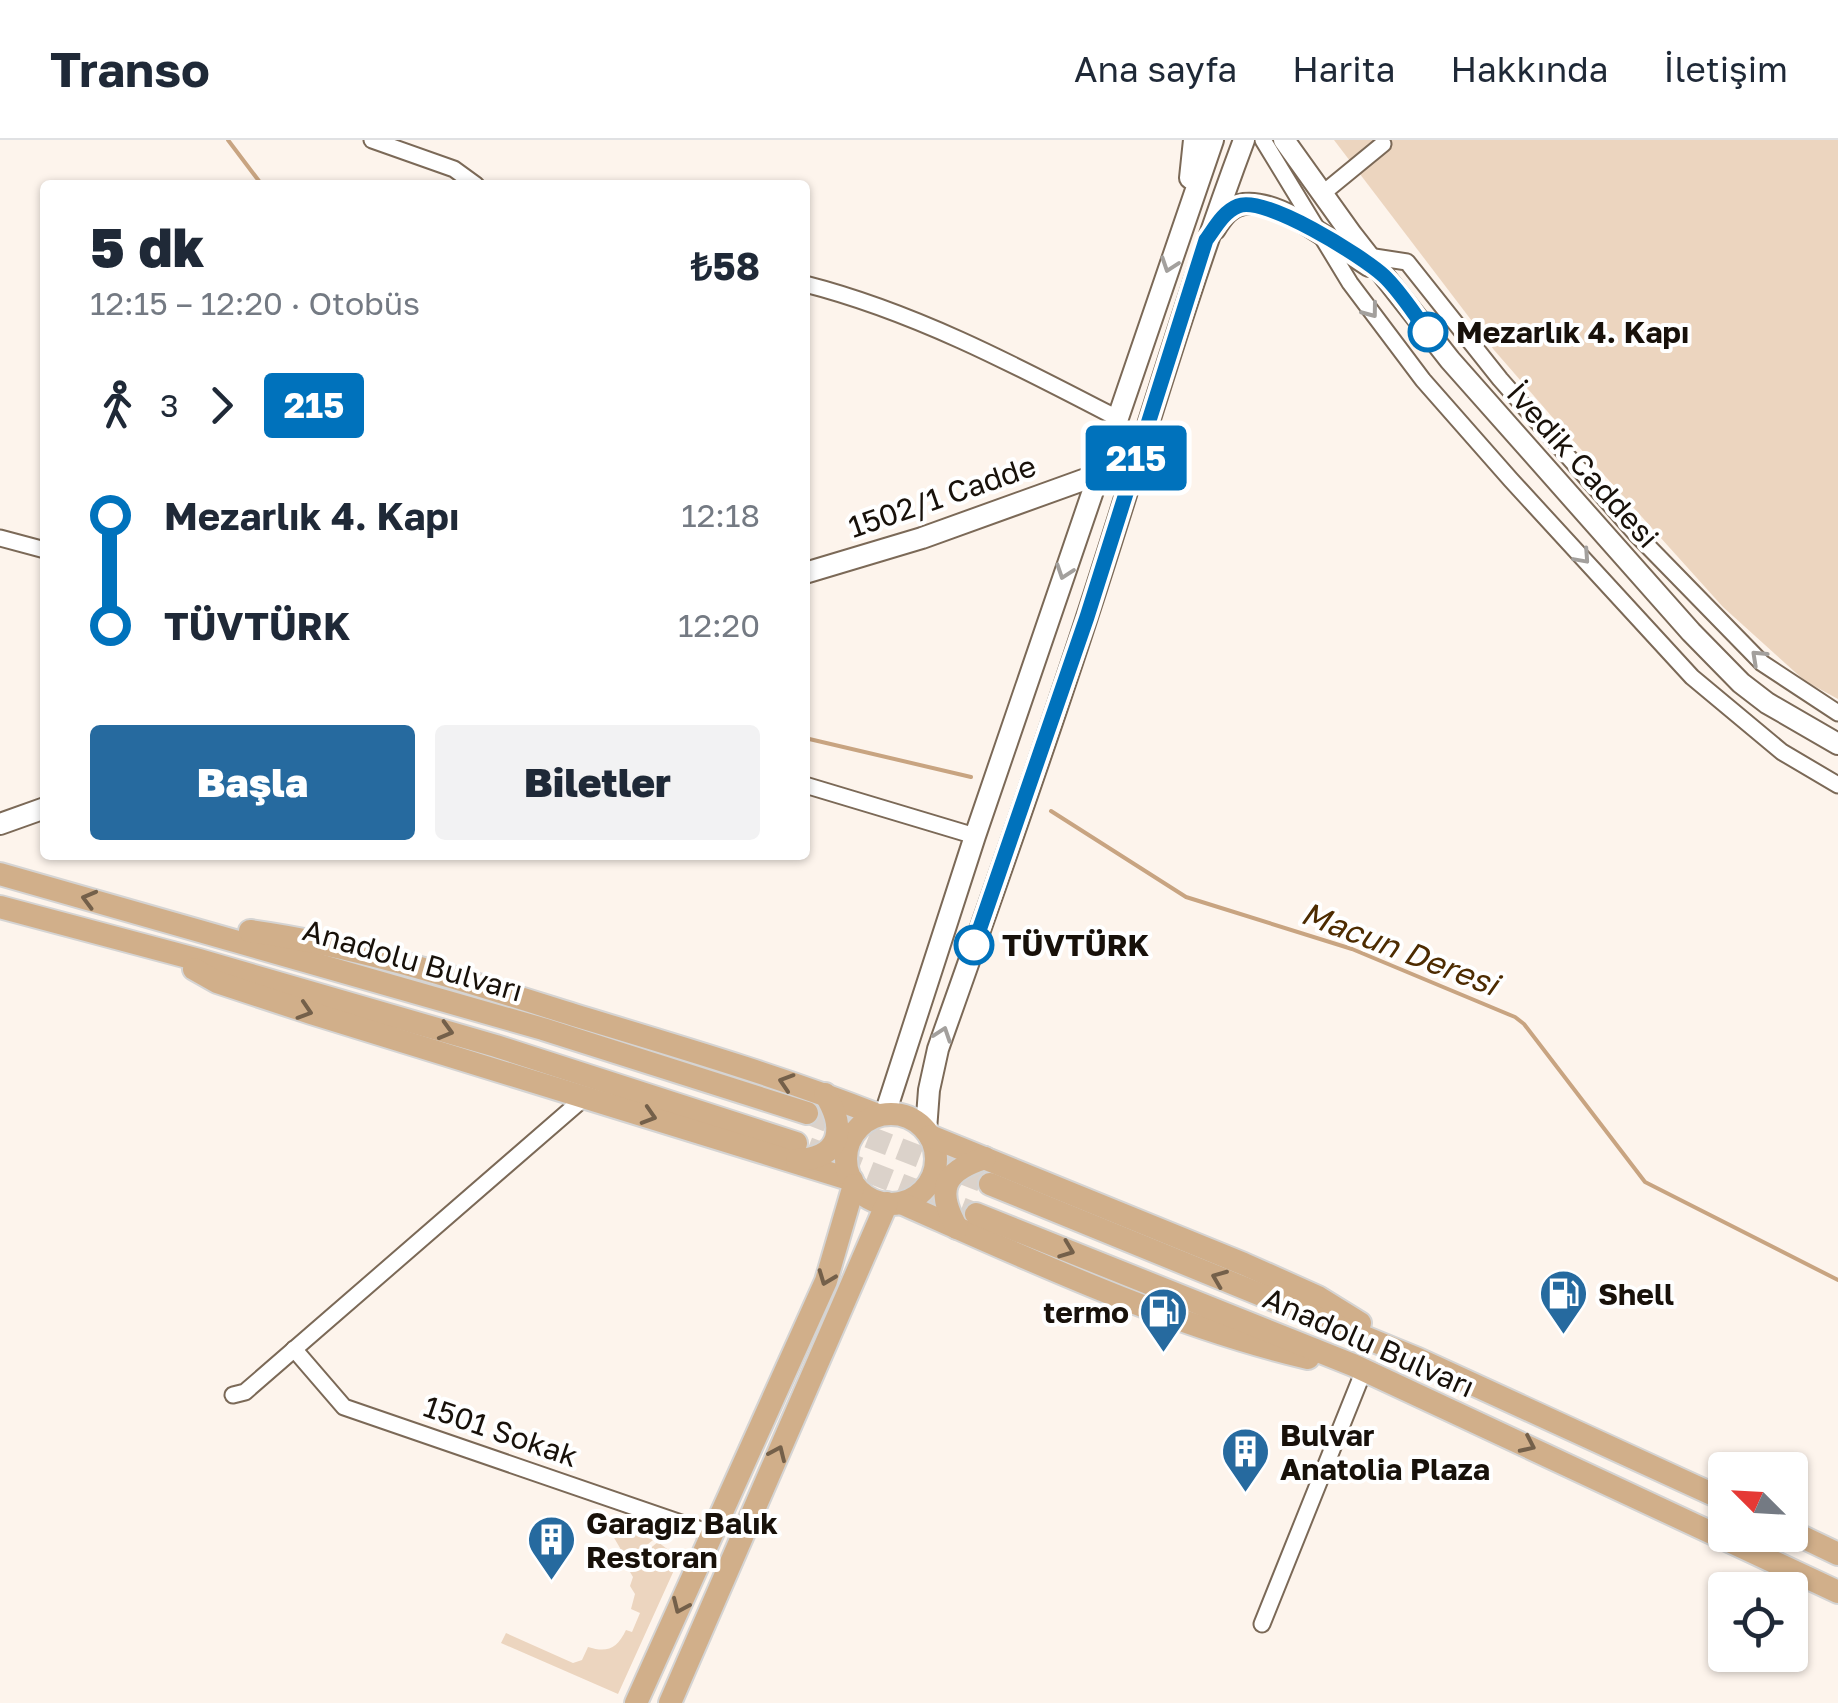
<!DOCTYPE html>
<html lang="tr">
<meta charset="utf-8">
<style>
body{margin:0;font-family:"Golos Text",sans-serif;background:#f2f2f3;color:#1f2937;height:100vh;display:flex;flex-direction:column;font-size:38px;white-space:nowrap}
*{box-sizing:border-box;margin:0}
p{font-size:32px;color:#747a83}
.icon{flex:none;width:55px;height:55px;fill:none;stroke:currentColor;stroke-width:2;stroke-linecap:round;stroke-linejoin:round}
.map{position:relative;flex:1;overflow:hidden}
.side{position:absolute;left:40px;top:40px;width:770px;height:680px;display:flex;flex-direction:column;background:#fff;border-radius:10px;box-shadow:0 2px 8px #0004}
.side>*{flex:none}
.badge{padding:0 20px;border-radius:8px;font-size:35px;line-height:65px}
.needle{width:65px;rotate:294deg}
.buttons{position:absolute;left:1708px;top:1312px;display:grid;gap:20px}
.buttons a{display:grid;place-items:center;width:100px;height:100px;border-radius:10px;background:#fff;box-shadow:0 2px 8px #0004;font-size:50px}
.map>.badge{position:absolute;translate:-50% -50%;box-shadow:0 0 0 5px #fff}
.legs{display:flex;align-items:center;gap:15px;height:110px;padding:0 50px;font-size:32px}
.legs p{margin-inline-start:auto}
.headline{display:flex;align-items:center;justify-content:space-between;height:170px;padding:0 50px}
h1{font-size:55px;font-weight:800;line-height:75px}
.button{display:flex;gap:20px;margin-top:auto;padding:20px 50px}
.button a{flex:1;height:115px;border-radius:10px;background:#266a9f;color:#fff;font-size:40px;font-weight:800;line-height:115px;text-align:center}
.button a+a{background:#f2f2f3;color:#1f2937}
ul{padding:0 50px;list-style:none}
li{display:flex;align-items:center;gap:35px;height:110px;font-size:38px}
li i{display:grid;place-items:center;width:15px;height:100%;margin:0 12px;background:currentColor}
li i::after{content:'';width:25px;height:25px;margin:-12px;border:8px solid;border-radius:50%;background:#fff}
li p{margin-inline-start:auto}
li:first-child i{background:linear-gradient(#0000 50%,currentColor 0)}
li:last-child i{background:linear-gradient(currentColor 50%,#0000 0)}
header{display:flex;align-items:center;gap:60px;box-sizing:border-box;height:140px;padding:0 50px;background:#fff;border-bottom:2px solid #e0e1e3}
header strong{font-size:48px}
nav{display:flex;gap:55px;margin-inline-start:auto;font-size:35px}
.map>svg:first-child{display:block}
.green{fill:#ecd5bf}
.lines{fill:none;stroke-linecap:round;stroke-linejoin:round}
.stream{stroke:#c8a481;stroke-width:4}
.primary-tunnel{stroke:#dbd2ca;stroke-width:22;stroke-dasharray:22 11;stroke-linecap:butt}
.street-casing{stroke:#7b6957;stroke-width:19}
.secondary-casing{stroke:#7b6957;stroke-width:24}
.primary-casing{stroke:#d5d4d3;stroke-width:26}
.street{stroke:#fff;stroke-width:15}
.secondary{stroke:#fff;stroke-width:20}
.primary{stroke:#d1af8a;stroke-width:22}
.oneway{stroke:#a3a09d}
.oneway2{stroke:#74604a}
.line-1-casing{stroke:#fff;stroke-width:22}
.line-1{stroke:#0072bc;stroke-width:15}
.stop-1-dot{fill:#fff;stroke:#0072bc;stroke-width:5}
.labels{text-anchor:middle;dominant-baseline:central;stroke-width:8;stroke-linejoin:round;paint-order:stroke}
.stop-label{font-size:30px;font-weight:bold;fill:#18110a;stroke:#fff;text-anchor:start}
.street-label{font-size:30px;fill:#18110a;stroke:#fff}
.poi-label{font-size:30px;font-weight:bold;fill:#18110a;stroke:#fff;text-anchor:start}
.water-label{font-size:32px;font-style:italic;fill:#4d2b00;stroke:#fff}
</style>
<header>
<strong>Transo</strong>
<nav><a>Ana sayfa</a><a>Harita</a><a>Hakkında</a><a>İletişim</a></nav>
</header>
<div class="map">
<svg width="1838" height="1563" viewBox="0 0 1838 1563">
<rect width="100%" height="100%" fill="#fdf4ec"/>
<!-- green -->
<g class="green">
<polygon points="1334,0 1838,0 1838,559 1805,541 1723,467 1560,286 1494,210"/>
<polygon points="618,1386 653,1400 624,1424 616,1419 620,1408 613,1396"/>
<path d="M 658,1402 L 671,1412 L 675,1428 L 618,1554 L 501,1503 L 506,1493 L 573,1523 L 582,1520 L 588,1507 C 607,1513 617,1509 626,1490 L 632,1492 L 640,1473 L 631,1469 L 635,1454 L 630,1446 L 633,1437 L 627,1427 Z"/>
</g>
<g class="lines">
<!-- stream -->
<g class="stream">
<polyline points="228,0 262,45"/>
<polyline points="805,598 971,637"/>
<polyline points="1051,671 1186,757 1352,809 1515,877 1524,884 1645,1042 1838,1140"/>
</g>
<!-- primary-tunnel -->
<g class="primary-tunnel">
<polyline points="807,973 990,1044"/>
<polyline points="808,1008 976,1074"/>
</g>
<defs>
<g id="street">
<polyline points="372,0 454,29 476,45"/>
<polyline points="1263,0 1350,143 1423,240 1511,340 1692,537 1782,612 1838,645"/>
<polyline points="1322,54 1383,4"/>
<polyline points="1368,116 1407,122 1500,239 1636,394 1762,523 1838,573"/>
<path d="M 805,144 C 915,172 1017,226 1117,278"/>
<polyline points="0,398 45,410"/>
<polyline points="805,645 975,696"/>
<polyline points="294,1209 344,1267 713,1394"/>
<polyline points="233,1255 245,1252 584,958"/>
<polyline points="1262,1484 1364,1230"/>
</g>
<g id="secondary">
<polyline points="1284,0 1352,95 1450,220 1691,492 1741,543 1767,563 1838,604"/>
<polyline points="1190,38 1194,0"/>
<path d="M 1215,89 C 1222,78 1230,66 1244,64 C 1281,59 1338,107 1369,126"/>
<polyline points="805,433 922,398 1097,335"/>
<polyline points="0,684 45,668"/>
<polyline points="885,974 975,696 1213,0"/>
<path d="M 926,990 L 929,950 L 938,909 C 989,765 1040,622 1087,477 C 1139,318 1185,157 1244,0"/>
</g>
<g id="primary">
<polyline points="0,734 543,889 807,973"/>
<polyline points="0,767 199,820 496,906 796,1003"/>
<path d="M 250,791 C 360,806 469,842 574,875 C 676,906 779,936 878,975"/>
<polyline points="194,829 217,842 311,873 852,1040"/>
<circle cx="891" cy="1019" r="45"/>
<polyline points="930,996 1244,1124 1318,1157 1360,1183"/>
<path d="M 797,1020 C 842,1018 846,988 825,954"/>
<polyline points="990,1044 1418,1219 1725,1360"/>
<path d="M 901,1063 C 1030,1120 1171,1186 1308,1218"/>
<polyline points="976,1074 1353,1225 1838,1452"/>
<path d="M 957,1088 C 935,1049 944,1031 985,1018"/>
<polyline points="1790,1391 1838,1414"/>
<polyline points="636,1563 826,1141 854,1045"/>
<polyline points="670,1563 887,1063"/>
</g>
</defs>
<!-- street casing -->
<use href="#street" class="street-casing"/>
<!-- secondary casing -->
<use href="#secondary" class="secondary-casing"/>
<!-- primary casing -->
<use href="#primary" class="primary-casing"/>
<!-- street -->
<use href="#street" class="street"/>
<!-- secondary -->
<use href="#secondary" class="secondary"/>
<!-- primary -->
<use href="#primary" class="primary"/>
</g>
<!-- one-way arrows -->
<defs><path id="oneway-chevron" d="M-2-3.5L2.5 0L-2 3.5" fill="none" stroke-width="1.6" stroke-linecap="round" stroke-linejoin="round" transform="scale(2.5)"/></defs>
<g class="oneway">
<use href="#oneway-chevron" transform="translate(1169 125) rotate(109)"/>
<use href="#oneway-chevron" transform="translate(1371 171) rotate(53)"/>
<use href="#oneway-chevron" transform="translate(1583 417) rotate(48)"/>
<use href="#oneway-chevron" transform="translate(1064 432) rotate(109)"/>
<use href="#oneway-chevron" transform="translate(1758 517) rotate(-137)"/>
<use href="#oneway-chevron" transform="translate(943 894) rotate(-71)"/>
</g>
<g class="oneway2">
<use href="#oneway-chevron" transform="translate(89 759) rotate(-165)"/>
<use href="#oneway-chevron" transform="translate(305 871) rotate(18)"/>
<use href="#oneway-chevron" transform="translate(446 891) rotate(16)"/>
<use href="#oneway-chevron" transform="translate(786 942) rotate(-162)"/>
<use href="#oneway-chevron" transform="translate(649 976) rotate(17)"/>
<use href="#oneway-chevron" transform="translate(1067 1110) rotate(21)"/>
<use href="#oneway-chevron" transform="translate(826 1138) rotate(111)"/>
<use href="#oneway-chevron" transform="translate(1219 1138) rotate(-158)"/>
<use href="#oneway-chevron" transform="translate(1528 1305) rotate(25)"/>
<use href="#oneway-chevron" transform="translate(778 1313) rotate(-66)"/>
<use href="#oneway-chevron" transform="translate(680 1466) rotate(114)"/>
</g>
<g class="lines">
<defs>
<path id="line-1" d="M 974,805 L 1087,477 L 1206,100 C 1215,88 1223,72 1238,66 C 1265,55 1362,116 1384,136 C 1400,151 1414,174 1428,192"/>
</defs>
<!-- line-1 casing -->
<use href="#line-1" class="line-1-casing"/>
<!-- line-1 -->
<use href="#line-1" class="line-1"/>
</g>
<!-- icons -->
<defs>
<symbol id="fuel-pin" viewBox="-11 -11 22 30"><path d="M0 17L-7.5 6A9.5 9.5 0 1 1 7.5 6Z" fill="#266a9f" stroke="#fff"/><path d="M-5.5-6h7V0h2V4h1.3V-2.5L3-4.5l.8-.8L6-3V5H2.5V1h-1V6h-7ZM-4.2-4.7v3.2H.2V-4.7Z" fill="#fff"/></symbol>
<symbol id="building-pin" viewBox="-11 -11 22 30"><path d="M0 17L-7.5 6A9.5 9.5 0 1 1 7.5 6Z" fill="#266a9f" stroke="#fff"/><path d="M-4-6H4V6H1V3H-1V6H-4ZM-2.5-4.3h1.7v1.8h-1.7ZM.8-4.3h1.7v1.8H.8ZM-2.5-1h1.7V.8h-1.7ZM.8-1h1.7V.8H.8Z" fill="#fff"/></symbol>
</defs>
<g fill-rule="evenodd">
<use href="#fuel-pin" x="1536" y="1126" width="55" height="75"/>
<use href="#fuel-pin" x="1136" y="1144" width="55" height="75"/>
<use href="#building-pin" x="1218" y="1284" width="55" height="75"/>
<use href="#building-pin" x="524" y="1372" width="55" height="75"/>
</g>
<!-- markers -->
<g class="stop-1-dot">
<circle cx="1428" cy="192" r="18"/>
<circle cx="974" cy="805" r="18"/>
</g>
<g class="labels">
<!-- stop labels -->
<g class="stop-label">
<text x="1456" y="192">Mezarlık 4. Kapı</text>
<text x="1002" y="805">TÜVTÜRK</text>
</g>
<!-- street labels -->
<g class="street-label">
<text transform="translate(1583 325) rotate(48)">İvedik Caddesi</text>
<text transform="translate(942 356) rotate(-19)">1502/1 Cadde</text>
<text transform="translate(413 820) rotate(16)">Anadolu Bulvarı</text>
<text transform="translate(1369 1202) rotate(24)">Anadolu Bulvarı</text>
<text transform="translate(501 1291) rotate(19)">1501 Sokak</text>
</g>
<!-- poi labels -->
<g class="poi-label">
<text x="1598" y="1154">Shell</text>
<text x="1129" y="1172" text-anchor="end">termo</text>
<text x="1280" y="1295">Bulvar<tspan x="1280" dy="34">Anatolia Plaza</tspan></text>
<text x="586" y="1383">Garagız Balık<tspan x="586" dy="34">Restoran</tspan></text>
</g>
<!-- water labels -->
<g class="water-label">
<text transform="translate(1400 808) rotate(21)">Macun Deresi</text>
</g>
</g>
</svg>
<div class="buttons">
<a><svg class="needle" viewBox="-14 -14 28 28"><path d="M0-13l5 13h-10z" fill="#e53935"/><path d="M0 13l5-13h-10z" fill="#747a83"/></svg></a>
<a><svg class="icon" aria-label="locate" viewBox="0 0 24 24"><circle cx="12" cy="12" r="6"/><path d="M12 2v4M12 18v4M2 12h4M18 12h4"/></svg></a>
</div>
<b class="badge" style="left:1136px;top:318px;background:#0072bc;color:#fff">215</b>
<section class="side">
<div class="headline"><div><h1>5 dk</h1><p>12:15 – 12:20 · Otobüs</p></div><b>₺58</b></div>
<div class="legs"><svg class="icon" aria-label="walk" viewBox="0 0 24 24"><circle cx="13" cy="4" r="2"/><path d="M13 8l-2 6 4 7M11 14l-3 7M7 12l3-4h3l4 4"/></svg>3<svg class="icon" aria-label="forward" viewBox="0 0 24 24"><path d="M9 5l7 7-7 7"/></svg><b class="badge" style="background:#0072bc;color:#fff">215</b></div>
<ul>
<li><i style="color:#0072bc"></i><b>Mezarlık 4. Kapı</b><p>12:18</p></li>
<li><i style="color:#0072bc"></i><b>TÜVTÜRK</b><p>12:20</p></li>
</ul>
<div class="button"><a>Başla</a><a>Biletler</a></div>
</section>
</div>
